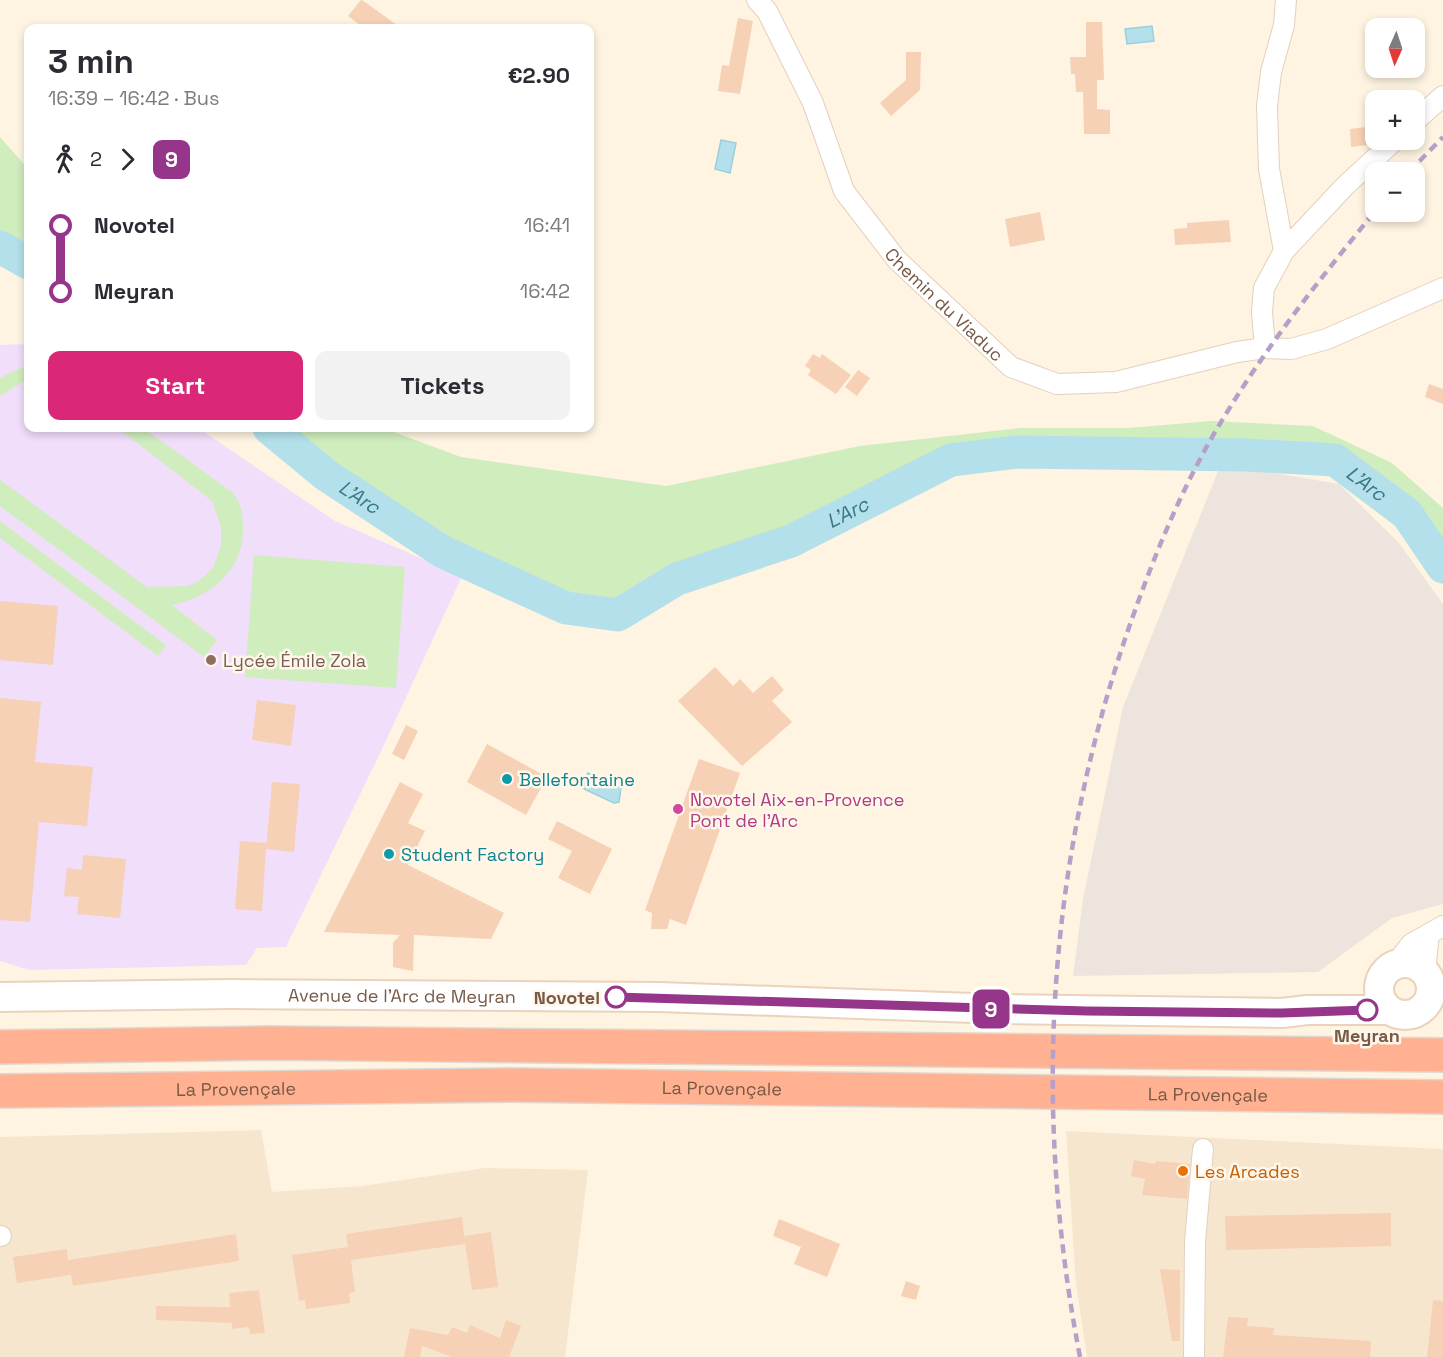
<!DOCTYPE html>
<meta charset="utf-8">
<style>
body{margin:0;font-family:"Space Grotesk",sans-serif;background:#f2f2f3;color:#2b2b33;height:100vh;display:flex;flex-direction:column;font-size:22px;white-space:nowrap}
*{box-sizing:border-box;margin:0}
p{font-size:20px;color:#7c7c81}
.icon{flex:none;width:33px;height:33px;fill:none;stroke:currentColor;stroke-width:2;stroke-linecap:round;stroke-linejoin:round}
.map{position:relative;flex:1;overflow:hidden}
.drawer{position:absolute;left:24px;top:24px;width:570px;height:408px;display:flex;flex-direction:column;background:#fff;border-radius:12px;box-shadow:0 3px 9px #0003}
.drawer>*{flex:none}
.badge{padding:0 12px;border-radius:9px;font-size:21px;line-height:39px}
.needle{width:39px;rotate:183deg}
.tools{position:absolute;left:1365px;top:18px;display:grid;gap:12px}
.tools a{display:grid;place-items:center;width:60px;height:60px;border-radius:12px;background:#fff;box-shadow:0 3px 9px #0003;font-size:30px}
.map>.badge{position:absolute;translate:-50% -50%;box-shadow:0 0 0 3px #fff}
.legs{display:flex;align-items:center;gap:9px;height:66px;padding:0 24px;font-size:20px}
.legs p{margin-inline-start:auto}
.head{display:flex;align-items:center;justify-content:space-between;height:102px;padding:0 24px}
h1{font-size:33px;font-weight:800;line-height:45px}
.button{display:flex;gap:12px;margin-top:auto;padding:12px 24px}
.button a{flex:1;height:69px;border-radius:12px;background:#db2777;color:#fff;font-size:24px;font-weight:800;line-height:69px;text-align:center}
.button a+a{background:#f2f2f3;color:#2b2b33}
ul{padding:0 24px;list-style:none}
li{display:flex;align-items:center;gap:21px;height:66px;font-size:22px}
li i{display:grid;place-items:center;width:9px;height:100%;margin:0 8px;background:currentColor}
li i::after{content:'';width:15px;height:15px;margin:-8px;border:4px solid;border-radius:50%;background:#fff}
li p{margin-inline-start:auto}
li:first-child i{background:linear-gradient(#0000 50%,currentColor 0)}
li:last-child i{background:linear-gradient(currentColor 50%,#0000 0)}
.map>svg:first-child{display:block}
.residential{fill:#f7e6ce}
.industrial{fill:#ede5dd}
.education{fill:#f1defa}
.green{fill:#d0edbe}
.water{fill:#b3e0ea;stroke:#99d0dc;stroke-width:1.5}
.lines{fill:none;stroke-linecap:round;stroke-linejoin:round}
.river{stroke:#b3e0ea;stroke-width:33}
.building{fill:#f6d1b6}
.street-casing{stroke:#e3d0bc;stroke-width:22}
.secondary-casing{stroke:#ebd3bb;stroke-width:32}
.highway-casing{stroke:#dfd7d2;stroke-width:36}
.street{stroke:#fff;stroke-width:20}
.secondary{stroke:#fff;stroke-width:28}
.highway{stroke:#ffb191;stroke-width:33}
.rail{stroke:#b69fc8;stroke-width:4.5;stroke-dasharray:9 6;stroke-linecap:butt}
.line-1-casing{stroke:#fff;stroke-width:14}
.line-1{stroke:#96368b;stroke-width:9}
.education-dot{fill:#8d6e63;stroke:#fff7e9;stroke-width:2}
.culture-dot{fill:#0f9aa8;stroke:#fff7e9;stroke-width:2}
.hotel-dot{fill:#d1479c;stroke:#fff7e9;stroke-width:2}
.stop-1-dot{fill:#fff;stroke:#96368b;stroke-width:3}
.food-dot{fill:#e8710a;stroke:#fff7e9;stroke-width:2}
.labels{text-anchor:middle;dominant-baseline:central;stroke-width:5;stroke-linejoin:round;paint-order:stroke}
.street-label{font-size:18px;fill:#785945;stroke:#fff7e9}
.education-label{font-size:18px;fill:#785e54;stroke:#fff7e9;text-anchor:start}
.culture-label{font-size:18px;fill:#0d838f;stroke:#fff7e9;text-anchor:start}
.hotel-label{font-size:18px;fill:#b23c85;stroke:#fff7e9;text-anchor:start}
.stop-label{font-size:18px;font-weight:bold;fill:#785945;stroke:#fff7e9;text-anchor:end}
.food-label{font-size:18px;fill:#c56008;stroke:#fff7e9;text-anchor:start}
.water-label{font-size:20px;font-style:italic;fill:#3a7787;stroke:#fff7e9}
</style>
<div class="map">
<svg width="1443" height="1357" viewBox="0 0 1443 1357">
<rect width="100%" height="100%" fill="#fef4e1"/>
<!-- residential -->
<g class="residential">
<polygon points="261,1130 272,1192 362,1186 485,1168 588,1170 565,1357 0,1357 0,1137"/>
<polygon points="1066,1131 1443,1149 1443,1357 1087,1357 1076,1284"/>
</g>
<!-- industrial -->
<polygon class="industrial" points="1221,464 1339,484 1399,543 1443,604 1443,904 1392,918 1318,972 1073,976 1083,899 1123,707"/>
<!-- education -->
<polygon class="education" points="28,344 28,428 198,428 335,521 462,576 384,745 286,947 257,948 246,965 29,970 0,961 0,345"/>
<!-- green -->
<g class="green">
<polygon points="0,137 28,169 28,263 0,247"/>
<polygon points="28,367 28,381 19,384 0,396 0,378 20,368"/>
<polygon points="1211,421 1313,426 1392,463 1443,508 1443,567 1407,514 1335,460 1247,455 1017,452 951,460 791,541 677,579 618,615 566,608 443,552 326,475 269,428 383,428 461,457 666,486 860,446 1021,428 1128,428"/>
<path d="M 118,428 L 143,428 L 232,492 C 241,502 243,513 243,527 C 245,569 210,598 172,605 L 217,640 L 204,657 L 0,506 L 0,480 L 147,587 L 187,586 L 198,582 L 213,568 L 221,546 L 221,527 L 212,501 Z"/>
<polygon points="0,521 166,645 158,656 0,538"/>
<polygon points="254,555 405,567 396,688 245,677"/>
</g>
<!-- water -->
<g class="water">
<polygon points="1152,26 1154,41 1127,44 1125,29"/>
<polygon points="721,140 736,143 730,173 715,169"/>
<polygon points="588,773 621,788 619,802 614,803 584,789 586,786 582,783"/>
</g>
<g class="lines">
<!-- river -->
<g class="river">
<polyline points="0,247 28,263"/>
<path id="s1" d="M 269,428 L 326,475 L 443,552 L 566,608 L 618,615 L 677,579 L 791,541 L 951,460 L 1017,452 L 1247,455 L 1335,460 L 1407,514 L 1443,567"/>
</g>
</g>
<!-- building -->
<g class="building">
<polygon points="361,0 362,0 401,28 364,28 348,16"/>
<polygon points="738,18 753,21 740,94 718,91 722,65 729,66"/>
<polygon points="1086,22 1102,22 1104,80 1097,80 1097,109 1110,110 1110,134 1084,134 1083,92 1076,92 1075,74 1071,74 1070,57 1086,57"/>
<polygon points="906,52 921,52 920,90 891,116 880,103 906,80"/>
<polygon points="1366,127 1367,145 1351,147 1350,129"/>
<polygon points="1040,212 1045,240 1010,247 1005,219"/>
<polygon points="1229,220 1231,242 1175,245 1174,229 1187,228 1187,223"/>
<polygon points="813,354 820,358 822,354 851,375 836,394 808,375 811,370 805,366"/>
<polygon points="858,370 870,378 857,396 845,387"/>
<polygon points="1429,384 1443,389 1443,404 1425,397"/>
<polygon points="0,601 58,606 53,665 0,660"/>
<polygon points="715,667 733,686 740,679 753,693 772,676 784,690 772,701 792,722 742,766 678,701"/>
<polygon points="0,698 41,702 35,762 93,767 87,826 39,822 30,922 0,920"/>
<polygon points="257,700 296,705 291,746 252,740"/>
<polygon points="406,725 418,731 404,760 392,754"/>
<polygon points="487,744 547,777 526,815 467,782"/>
<polygon points="699,759 740,773 686,925 670,919 667,929 651,929 652,913 645,910"/>
<polygon points="272,782 300,784 294,852 266,849 262,911 235,909 240,841 267,843 266,848"/>
<polygon points="400,782 423,794 408,823 425,831 408,865 504,913 491,939 414,935 413,971 393,967 393,943 400,935 324,932"/>
<polygon points="557,821 612,849 590,894 558,878 572,851 548,839"/>
<polygon points="83,855 126,859 120,918 77,914 79,897 64,896 67,868 82,870"/>
<polygon points="1134,1160 1155,1164 1156,1161 1190,1164 1187,1199 1142,1195 1145,1179 1131,1176"/>
<polygon points="1391,1213 1391,1246 1226,1250 1225,1216"/>
<polygon points="462,1217 465,1244 351,1260 355,1292 349,1293 350,1303 306,1309 305,1300 299,1301 292,1255 348,1247 346,1234"/>
<polygon points="779,1219 840,1244 827,1277 794,1264 801,1247 773,1236"/>
<polygon points="491,1232 498,1287 472,1290 464,1236"/>
<polygon points="236,1234 239,1261 73,1286 71,1275 17,1283 13,1257 67,1249 68,1260"/>
<polygon points="1160,1269 1180,1270 1180,1341 1172,1341"/>
<polygon points="906,1281 920,1286 916,1300 901,1296"/>
<polygon points="259,1290 265,1333 250,1334 249,1327 232,1329 232,1323 156,1320 156,1306 230,1307 229,1293"/>
<polygon points="1433,1300 1443,1301 1443,1357 1427,1357"/>
<polygon points="1228,1317 1248,1318 1247,1326 1274,1328 1273,1335 1371,1341 1370,1357 1223,1357"/>
<polygon points="506,1320 521,1326 509,1357 452,1357 422,1346 420,1357 404,1357 410,1328 448,1335 452,1327 467,1333 470,1325 500,1338"/>
</g>
<g class="lines">
<defs>
<g id="street">
<path id="s2" d="M 757,0 L 767,11 L 813,103 L 844,191 L 897,260 L 1011,367 L 1057,384 L 1116,382 L 1237,352 L 1265,348 L 1291,349 L 1327,339 L 1443,288"/>
<polyline points="1414,122 1443,96"/>
<polyline points="1284,251 1345,186 1395,140"/>
<polyline points="1265,348 1262,312 1264,288 1284,251 1269,169 1267,106 1271,72 1284,25 1286,0"/>
<polyline points="1395,965 1411,944 1443,926"/>
<polyline points="1425,972 1429,934"/>
<polyline points="0,1236 1,1236"/>
<polyline points="1194,1357 1195,1242 1203,1149"/>
</g>
<g id="secondary">
<circle cx="1405" cy="989" r="26"/>
<path id="s3" d="M 0,997 L 231,994 L 659,997 L 1001,1009 L 1282,1013 L 1307,1010 L 1388,1010"/>
</g>
<g id="highway">
<polyline points="0,1047 266,1043 1443,1055"/>
<path id="s4" d="M 0,1091 L 510,1085 L 1443,1097"/>
</g>
</defs>
<!-- street casing -->
<use href="#street" class="street-casing"/>
<!-- secondary casing -->
<use href="#secondary" class="secondary-casing"/>
<!-- highway casing -->
<use href="#highway" class="highway-casing"/>
<!-- street -->
<use href="#street" class="street"/>
<!-- secondary -->
<use href="#secondary" class="secondary"/>
<!-- highway -->
<use href="#highway" class="highway"/>
<!-- rail -->
<g class="rail">
<polyline points="1409,172 1443,137"/>
<path d="M 1080,1357 C 1033,1114 1046,874 1125,639 C 1152,560 1184,480 1229,409 C 1272,339 1324,274 1376,210"/>
</g>
</g>
<g class="lines">
<defs>
<polyline id="line-1" points="616,997 1087,1011 1282,1013 1367,1010"/>
</defs>
<!-- line-1 casing -->
<use href="#line-1" class="line-1-casing"/>
<!-- line-1 -->
<use href="#line-1" class="line-1"/>
</g>
<!-- markers -->
<circle class="education-dot" cx="211" cy="660" r="6"/>
<g class="culture-dot">
<circle cx="507" cy="779" r="6"/>
<circle cx="389" cy="854" r="6"/>
</g>
<circle class="hotel-dot" cx="678" cy="809" r="6"/>
<g class="stop-1-dot">
<circle cx="616" cy="997" r="10"/>
<circle cx="1367" cy="1010" r="10"/>
</g>
<circle class="food-dot" cx="1183" cy="1171" r="6"/>
<g class="labels">
<!-- street labels -->
<g class="street-label">
<text stroke="none"><textPath href="#s2" startOffset="363">Chemin du Viaduc</textPath></text>
<text stroke="none"><textPath href="#s3" startOffset="402">Avenue de l'Arc de Meyran</textPath></text>
<text stroke="none"><textPath href="#s4" startOffset="236">La Provençale</textPath></text>
<text stroke="none"><textPath href="#s4" startOffset="722">La Provençale</textPath></text>
<text stroke="none"><textPath href="#s4" startOffset="1208">La Provençale</textPath></text>
</g>
<!-- education labels -->
<g class="education-label">
<text x="223" y="660">Lycée Émile Zola</text>
</g>
<!-- culture labels -->
<g class="culture-label">
<text x="519" y="779">Bellefontaine</text>
<text x="401" y="854">Student Factory</text>
</g>
<!-- hotel labels -->
<g class="hotel-label">
<text x="690" y="799">Novotel Aix-en-Provence<tspan x="690" dy="21">Pont de l'Arc</tspan></text>
</g>
<!-- stop labels -->
<g class="stop-label">
<text x="600" y="997">Novotel</text>
<text x="1367" y="1035" text-anchor="middle">Meyran</text>
</g>
<!-- food labels -->
<g class="food-label">
<text x="1195" y="1171">Les Arcades</text>
</g>
<!-- water labels -->
<g class="water-label">
<text stroke="none"><textPath href="#s1" startOffset="1194">L'Arc</textPath></text>
<text stroke="none"><textPath href="#s1" startOffset="114">L'Arc</textPath></text>
<text stroke="none"><textPath href="#s1" startOffset="654">L'Arc</textPath></text>
</g>
</g>
</svg>
<div class="tools">
<a><svg class="needle" viewBox="-14 -14 28 28"><path d="M0-13l5 13h-10z" fill="#e53935"/><path d="M0 13l5-13h-10z" fill="#7c7c81"/></svg></a>
<a>+</a>
<a>−</a>
</div>
<b class="badge" style="left:991px;top:1009px;background:#96368b;color:#fff">9</b>
<section class="drawer">
<div class="head"><div><h1>3 min</h1><p>16:39 – 16:42 · Bus</p></div><b>€2.90</b></div>
<div class="legs"><svg class="icon" aria-label="walk" viewBox="0 0 24 24"><circle cx="13" cy="4" r="2"/><path d="M13 8l-2 6 4 7M11 14l-3 7M7 12l3-4h3l4 4"/></svg>2<svg class="icon" aria-label="forward" viewBox="0 0 24 24"><path d="M9 5l7 7-7 7"/></svg><b class="badge" style="background:#96368b;color:#fff">9</b></div>
<ul>
<li><i style="color:#96368b"></i><b>Novotel</b><p>16:41</p></li>
<li><i style="color:#96368b"></i><b>Meyran</b><p>16:42</p></li>
</ul>
<div class="button"><a>Start</a><a>Tickets</a></div>
</section>
</div>
